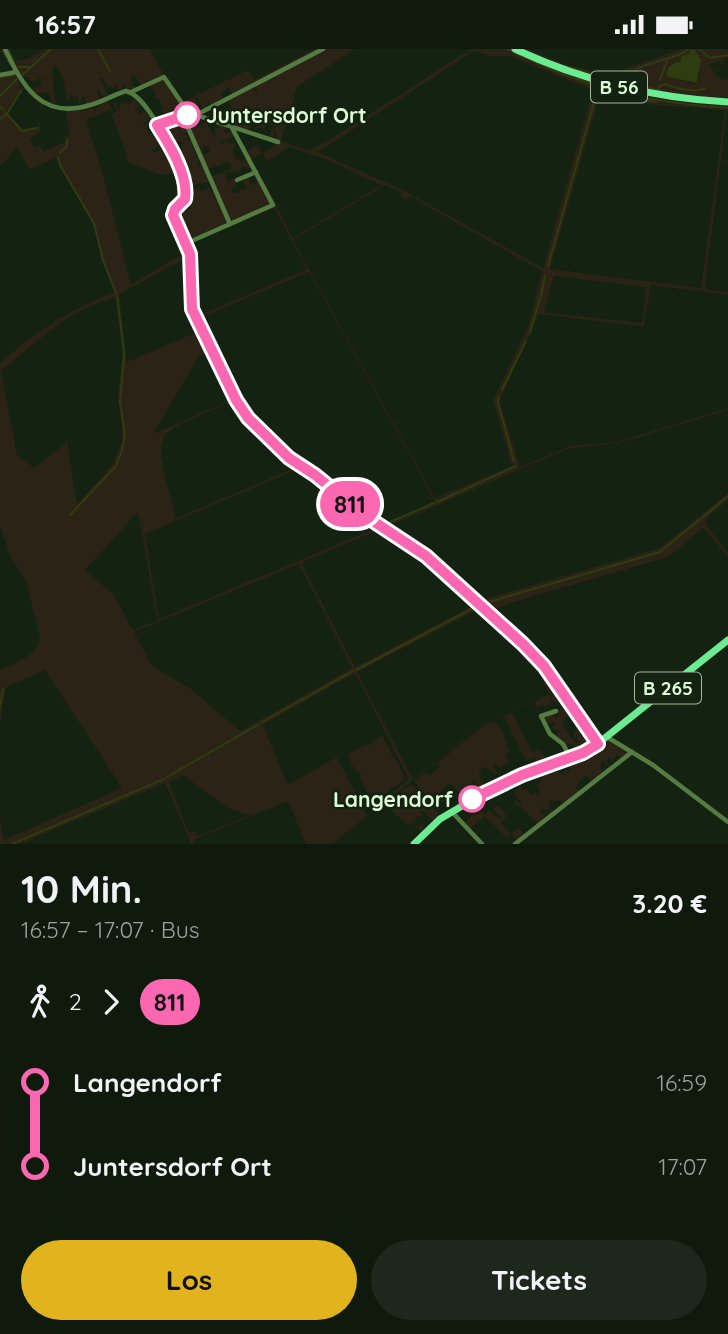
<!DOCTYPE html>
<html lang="de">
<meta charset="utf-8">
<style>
body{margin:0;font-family:Quicksand,sans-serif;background:#1d271b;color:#f1f3f6;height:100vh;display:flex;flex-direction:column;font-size:26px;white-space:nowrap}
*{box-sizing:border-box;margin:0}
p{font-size:23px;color:#9ba19d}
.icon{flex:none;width:38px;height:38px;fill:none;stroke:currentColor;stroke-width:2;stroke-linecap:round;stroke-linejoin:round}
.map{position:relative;height:795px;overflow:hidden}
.drawer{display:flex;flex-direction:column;background:#0f1a0d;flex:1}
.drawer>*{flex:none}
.badge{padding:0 14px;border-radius:23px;font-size:24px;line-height:46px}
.map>.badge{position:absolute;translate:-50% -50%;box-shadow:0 0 0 4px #fff}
.legs{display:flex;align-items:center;gap:10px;height:77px;padding:0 21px;font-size:23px}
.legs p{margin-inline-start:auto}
.overview{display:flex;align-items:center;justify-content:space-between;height:119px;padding:0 21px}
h1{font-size:38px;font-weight:700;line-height:52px}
.cta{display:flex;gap:14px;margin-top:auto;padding:14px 21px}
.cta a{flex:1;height:80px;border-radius:42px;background:#e1b31d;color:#111;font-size:28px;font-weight:700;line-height:80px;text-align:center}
.cta a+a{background:#1d271b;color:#f1f3f6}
ul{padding:0 21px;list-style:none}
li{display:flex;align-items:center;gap:24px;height:84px;font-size:26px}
li i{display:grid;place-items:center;width:10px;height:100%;margin:0 9px;background:currentColor}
li i::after{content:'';width:18px;height:18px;margin:-9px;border:5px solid;border-radius:50%;background:#0f1a0d}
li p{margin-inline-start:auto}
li:first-child i{background:linear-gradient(#0000 50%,currentColor 0)}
li:last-child i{background:linear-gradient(currentColor 50%,#0000 0)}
.status{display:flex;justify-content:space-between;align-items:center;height:49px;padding:0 35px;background:#0f1a0d;direction:ltr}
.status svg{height:19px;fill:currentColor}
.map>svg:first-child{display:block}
.green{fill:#2b2315;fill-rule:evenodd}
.water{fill:#2f3c10}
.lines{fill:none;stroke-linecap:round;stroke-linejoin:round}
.stream{stroke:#2f3c10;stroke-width:2}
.minor{stroke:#537b42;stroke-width:4.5}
.major{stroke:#6cec92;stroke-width:7}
.line-1-casing{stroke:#fff;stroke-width:16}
.line-1{stroke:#fc67b1;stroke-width:10}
.stop-1-dot{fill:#fff;stroke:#fc67b1;stroke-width:3.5}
.labels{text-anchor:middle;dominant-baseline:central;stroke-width:5;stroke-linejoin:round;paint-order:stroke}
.shield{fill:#142211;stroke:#a2b99c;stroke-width:2}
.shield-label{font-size:19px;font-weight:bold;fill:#dffad7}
.stop-label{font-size:21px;font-weight:bold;fill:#dffad7;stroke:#142211;text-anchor:start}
</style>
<div class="status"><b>16:57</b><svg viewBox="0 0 49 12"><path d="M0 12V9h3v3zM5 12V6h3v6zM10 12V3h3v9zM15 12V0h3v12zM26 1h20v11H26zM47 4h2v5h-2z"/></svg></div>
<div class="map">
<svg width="728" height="795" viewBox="0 0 728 795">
<rect width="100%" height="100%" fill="#142211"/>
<!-- green -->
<g class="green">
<polygon points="6,0 9,0 15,12 28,10 43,0 150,0 159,18 183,53 248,21 254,31 314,0 317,1 254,35 252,32 252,35 247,38 244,36 245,39 239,42 237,40 238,43 232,46 229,39 226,39 226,41 221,44 223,50 219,52 217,48 218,52 211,56 208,52 206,59 203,60 197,49 195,50 197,55 194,57 201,62 196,63 194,60 194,63 182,65 180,60 185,61 182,57 163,65 162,61 166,58 162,59 158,49 154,50 153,48 156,46 149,33 141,36 134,26 130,28 135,39 127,40 124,34 124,37 119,42 115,33 115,38 108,38 102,28 99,29 108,46 104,48 98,39 97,42 100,50 87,55 83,46 80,56 77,47 75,50 71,44 70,52 67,52 64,32 56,15 52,19 55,55 53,55 48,43 37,45 31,39 41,37 41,28 34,33 28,31 29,28 21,28"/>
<path d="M 325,0 L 355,0 L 297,38 L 281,92 L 308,101 L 326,93 L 471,0 L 509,0 L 566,24 L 628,43 L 685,53 L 728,56 L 705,236 L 708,241 L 728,243 L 728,246 L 651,236 L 644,278 L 539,265 L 501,348 L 500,354 L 520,418 L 570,397 L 616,393 L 728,359 L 728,361 L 623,393 L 567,400 L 387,478 L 430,507 L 479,552 L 660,499 L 728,444 L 728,451 L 709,467 L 705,474 L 728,504 L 728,508 L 703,479 L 668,508 L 507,555 L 491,562 L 538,607 L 598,689 L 604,687 L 728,587 L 599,691 L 595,689 L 534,604 L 444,521 L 386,477 L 360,463 L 316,427 L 285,405 L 253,374 L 236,350 L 194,262 L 190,194 L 261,162 L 230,172 L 210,128 L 232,119 L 229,113 L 208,120 L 202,106 L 210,103 L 209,97 L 200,98 L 203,99 L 204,104 L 201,104 L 186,70 L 188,70 L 189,74 L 195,70 L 198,79 L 199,75 L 204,79 L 204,73 L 206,73 L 215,90 L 214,80 L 218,79 L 217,76 L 230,78 L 224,81 L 226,84 L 231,81 L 235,88 L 221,92 L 222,95 L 225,92 L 230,93 L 231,96 L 236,93 L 233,101 L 236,110 L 239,109 L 240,113 L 245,111 L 245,106 L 253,121 L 250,124 L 250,119 L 243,118 L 238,124 L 236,122 L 232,123 L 234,128 L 230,122 L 226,124 L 227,132 L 230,133 L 232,128 L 237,134 L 231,139 L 233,144 L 240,144 L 240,138 L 241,141 L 246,139 L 242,130 L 252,126 L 249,128 L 250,136 L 258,133 L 257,129 L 272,154 L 271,157 L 263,161 L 271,159 L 274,154 L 261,131 L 264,132 L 293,189 L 381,136 L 328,111 L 289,98 L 267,112 L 262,104 L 250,111 L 246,103 L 257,96 L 262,104 C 268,101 276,97 278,91 L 275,90 L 277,83 L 275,82 L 272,89 L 269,88 L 273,77 L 267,74 L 264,82 L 262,79 L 256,79 L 256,76 L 253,73 L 248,81 L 232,76 L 235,75 L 238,68 L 235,66 L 228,51 L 253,39 L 259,48 L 255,38 ZM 474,2 L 488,7 L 510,7 L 593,41 L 543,219 L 405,142 L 318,103 ZM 602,43 L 653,56 L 725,61 L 701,239 L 550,220 L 600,45 ZM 385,136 L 402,144 L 400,147 L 406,150 L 411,148 L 542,222 L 529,276 L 493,351 L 512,417 L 435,449 L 293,191 ZM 274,159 L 307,220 L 197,267 L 193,253 L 193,193 ZM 309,223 L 418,421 L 435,453 L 381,475 L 291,408 L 253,374 L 234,345 L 198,270 ZM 554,227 L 646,238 L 642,274 L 544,263 Z"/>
<path d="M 521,0 L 527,0 L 565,15 L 607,26 L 681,0 L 691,0 L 690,4 L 682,7 L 680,14 L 676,13 L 669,18 L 668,28 L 697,35 C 702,25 701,8 693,0 L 728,0 L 728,8 L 723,10 L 723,16 L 719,12 L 709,16 L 719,29 L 727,31 L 728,27 L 728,51 L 638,40 L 583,25 Z"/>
<path d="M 13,25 L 16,26 L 20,36 L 18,39 L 26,39 L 43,55 L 40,64 L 41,55 L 24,40 L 16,48 L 8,65 L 24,81 L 39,77 L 40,70 L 40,83 L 30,90 L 34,98 L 40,97 L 43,103 L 66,92 L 64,87 L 70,87 L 65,62 L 85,62 L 92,58 L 96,65 L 95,60 L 107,50 L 113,65 L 117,62 L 113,54 L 115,53 L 120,62 L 119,57 L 124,53 L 129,55 L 134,50 L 132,46 L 128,48 L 126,43 L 133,47 L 140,56 L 135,60 L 139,65 L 144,62 L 150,71 L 143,74 L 144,77 L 151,73 L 154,74 L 146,78 L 150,85 L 158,81 L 163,89 L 157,94 L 158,97 L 151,102 L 156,103 L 168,97 L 166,103 L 169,102 L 171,111 L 175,110 L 185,148 L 172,163 L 188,201 L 190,246 L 201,282 L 198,284 L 202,285 L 234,352 L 255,379 L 284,406 L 313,427 L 355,461 L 420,503 L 535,608 L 558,640 L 480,678 L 381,756 L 374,755 L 374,748 L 378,747 L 381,753 L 409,730 L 355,624 L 263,676 L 288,736 L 337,708 L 367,767 L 370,765 L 332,795 L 306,795 L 288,752 L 193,791 L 194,795 L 191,795 L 165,734 L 20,795 L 0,795 L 0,771 L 4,791 L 122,739 L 45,621 L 6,638 L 0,674 L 0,621 C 15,614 36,608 40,589 L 26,532 L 10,507 L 0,477 L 0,315 C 36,281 68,262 114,243 L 101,210 L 94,178 L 59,116 L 57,108 L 30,121 L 17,98 L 0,118 L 0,27 ZM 110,61 L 122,93 L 128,114 L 159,125 L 174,125 L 178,144 L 169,162 L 169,168 L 187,202 L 131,236 L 103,126 L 86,70 ZM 188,208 L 190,260 L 199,282 L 127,313 L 119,245 ZM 116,248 L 123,299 L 118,348 L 122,377 L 122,392 L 113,415 L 77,455 L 67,393 L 34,419 L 17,406 L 1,322 C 42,290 63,263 116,248 ZM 210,304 L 233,350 L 153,385 L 199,307 ZM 234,352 L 254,380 L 297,418 L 174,470 C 174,451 169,446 165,428 C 156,387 162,382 199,367 C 210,362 222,356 234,352 ZM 300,419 L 376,479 L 159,570 L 145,485 ZM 138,463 L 157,571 L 133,581 L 114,546 L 85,521 ZM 381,480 L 427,510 L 476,555 L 355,618 L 302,515 L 305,512 ZM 299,515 L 352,619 L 240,682 L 191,640 L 152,617 L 134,583 ZM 481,559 L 531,605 L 549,628 L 543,634 L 549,644 L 480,677 L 413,730 L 357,623 ZM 181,727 L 184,727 L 228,759 L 250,766 L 197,787 L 195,782 L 189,784 L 169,733 Z"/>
<polygon points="171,72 175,75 184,72 187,82 185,86 188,87 187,91 192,90 195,96 192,98 197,101 194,102 196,106 193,109 199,107 201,113 197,111 199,116 196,118 203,115 211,134 199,134 188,141 178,110 183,106 181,98 182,96 181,92 171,96 178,92 168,92 174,88 168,87 171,83 169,80 172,79 171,77 162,78"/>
<polygon points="199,138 200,142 210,139 212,144 215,142 228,173 187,191 174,169 176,161 182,156 186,161 190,160 191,156 187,150 188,142"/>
<polygon points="557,642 562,644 572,659 562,676 576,695 580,692 576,689 580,686 575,688 573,685 579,677 582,683 580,686 593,688 595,694 580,703 571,694 567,697 568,701 563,692 556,687 559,682 551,679 555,677 553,673 547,675 544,669 548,665 554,665 556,669 559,667 559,661 564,660 563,657 561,657 562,652 556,654 554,651 550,652 551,654 546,657 546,661 544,656 537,659 534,653"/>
<polygon points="512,664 532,703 540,700 545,709 537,712 534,708 526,712 504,668"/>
<path d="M 494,672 C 504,680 505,693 510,703 L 505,706 L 509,713 L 499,719 L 496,714 L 493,716 L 497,723 L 496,726 L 485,718 L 479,721 L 482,726 L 479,728 L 486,740 L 481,743 L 474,731 L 470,737 L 473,741 L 476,738 L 479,744 L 474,746 L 466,735 L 466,737 L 462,738 L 466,746 L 470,742 L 472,746 L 463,753 L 458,748 L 461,745 L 449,734 L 439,745 L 444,751 L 439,761 L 414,732 L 426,723 L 431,726 L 439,718 L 437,714 L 481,679 Z"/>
<polygon points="382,686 393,706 391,708 396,710 405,730 393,739 390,739 390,742 383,747 376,743 369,748 360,729 361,725 356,723 347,706 365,696 368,697"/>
<polygon points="607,691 629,704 618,713 617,712 620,709 618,706 612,711 609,709 606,712 610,717 614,717 610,720 602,711 600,719 605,724 594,733 587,726 578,733 582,738 578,735 575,739 582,742 564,756 560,750 554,753 549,752 549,758 555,763 550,766 548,763 552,762 550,760 545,761 539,754 542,759 539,763 548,768 538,776 522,759 513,754 516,752 520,755 522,754 514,744 521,736 523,741 527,740 532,746 535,744 540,747 540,740 537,736 541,732 541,726 546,725 544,722 540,721 553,718 564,727 563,723 565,721 568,724 571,719 566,712"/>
<polygon points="412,735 440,767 433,772 422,761 420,763 423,769 416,766 417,769 414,773 419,778 423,774 424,778 421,782 411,773 408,776 405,774 385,755 398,745 400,747 400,743"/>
<polygon points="496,757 499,757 507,767 500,774 511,785 518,779 525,786 517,792 510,785 508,790 511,793 513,792 513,795 485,767 470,780 465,774 471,767 481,762 486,765 489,761 500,771 502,769 493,760"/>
</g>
<!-- water -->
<polygon class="water" points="691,0 695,1 701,11 697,34 668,28 666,25 669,18 676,13 680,13 682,7 690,4"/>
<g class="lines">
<!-- stream -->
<g class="stream">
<polyline points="8,0 14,12"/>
<polyline points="98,0 110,22"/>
<path d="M 507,0 C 585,39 642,53 728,59"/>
<polyline points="699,0 710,9 728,6"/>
<polyline points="3,1 6,8"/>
<polyline points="8,11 10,15"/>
<path d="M 566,17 L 610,31 L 659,41 L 659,37 L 666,35 C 676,40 696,44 706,39"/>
<polyline points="18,18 31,18"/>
<polyline points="22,26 51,0"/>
<path d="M 630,27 C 639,12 673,13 689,0"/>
<polyline points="0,28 14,26"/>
<polyline points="660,31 667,12"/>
<polyline points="602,42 656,53"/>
<polyline points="0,47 17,30"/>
<polyline points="1,58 3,61"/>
<polyline points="5,63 22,82 36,79"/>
<polyline points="0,70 7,65 21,42"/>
<polyline points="60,104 67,97 67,91"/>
<polyline points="58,108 60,116 94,174 103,211 116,244"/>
<polyline points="548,217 596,46"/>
<polyline points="541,246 545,227"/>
<polyline points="530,283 540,249"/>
<polyline points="502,341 526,292"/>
<polyline points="498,352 498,349"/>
<polyline points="498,354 514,412"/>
<polyline points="437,453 516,417"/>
<polyline points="70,466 116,417 122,401 125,386 120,353 124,305 117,247"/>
<polyline points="702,469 728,447"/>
<polyline points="383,476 434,454"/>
<polyline points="482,555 660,503 699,471"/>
<polyline points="356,621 479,556"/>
<polyline points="0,658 3,640"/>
<polyline points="262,673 353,622"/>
<polyline points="167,728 259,675"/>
<polyline points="0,794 0,795"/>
<polyline points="12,795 164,730"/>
</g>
<!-- minor -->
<g class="minor">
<path d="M 5,0 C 23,38 42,71 90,56 C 102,53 113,46 126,42 C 150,47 183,123 186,147 L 184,152 L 175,160 L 173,168 L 189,202 L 192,260 L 228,336 L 248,369 L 289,409 L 315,426 L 364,466 L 431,511 L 523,595 L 544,617 L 598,694"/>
<polyline points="0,26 16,23"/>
<polyline points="131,43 164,28 190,66"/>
<polyline points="196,66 323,0"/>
<polyline points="183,67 230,175"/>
<polyline points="157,76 181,67 196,66 278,93"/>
<polyline points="237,131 256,123"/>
<polyline points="187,194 273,156 231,77"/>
<polyline points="556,662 541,667 550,685 563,695 570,708"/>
<polyline points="607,688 653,716 728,773"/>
<polyline points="452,763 482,795"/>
<polyline points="515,795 632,703"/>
</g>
<!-- major -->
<g class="major">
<path d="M 515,0 C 583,32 653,49 728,53"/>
<polyline points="414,795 440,770 484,744 522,726 591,700 728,591"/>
</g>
</g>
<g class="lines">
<defs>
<path id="line-1" d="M 187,66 L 157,76 C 169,95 189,127 185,150 L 175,160 L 173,166 L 190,205 L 192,260 L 236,351 L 248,369 L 289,409 L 315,426 L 364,466 L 426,507 L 523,595 L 544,617 L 598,695 L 583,704 L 522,726 L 472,750"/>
</defs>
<!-- line-1 casing -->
<use href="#line-1" class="line-1-casing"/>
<!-- line-1 -->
<use href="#line-1" class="line-1"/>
</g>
<!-- markers -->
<g class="stop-1-dot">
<circle cx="187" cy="66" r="12"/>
<circle cx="472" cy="750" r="12"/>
</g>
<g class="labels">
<!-- shield labels -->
<g class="shield">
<rect x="591" y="22.5" width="56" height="31" rx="5"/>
<rect x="635" y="623.5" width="66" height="31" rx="5"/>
</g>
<g class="shield-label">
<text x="619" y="38">B 56</text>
<text x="668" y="639">B 265</text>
</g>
<!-- stop labels -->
<g class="stop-label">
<text x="206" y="66">Juntersdorf Ort</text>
<text x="453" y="750" text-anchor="end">Langendorf</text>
</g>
</g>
</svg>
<b class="badge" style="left:350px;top:455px;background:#fc67b1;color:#111">811</b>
</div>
<section class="drawer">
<div class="overview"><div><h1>10 Min.</h1><p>16:57 – 17:07 · Bus</p></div><b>3.20 €</b></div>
<div class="legs"><svg class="icon" aria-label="walk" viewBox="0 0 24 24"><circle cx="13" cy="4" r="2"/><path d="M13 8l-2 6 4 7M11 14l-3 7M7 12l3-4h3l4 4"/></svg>2<svg class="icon" aria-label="forward" viewBox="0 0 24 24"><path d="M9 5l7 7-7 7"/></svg><b class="badge" style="background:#fc67b1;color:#111">811</b></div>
<ul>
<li><i style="color:#fc67b1"></i><b>Langendorf</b><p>16:59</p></li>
<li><i style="color:#fc67b1"></i><b>Juntersdorf Ort</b><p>17:07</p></li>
</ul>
<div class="cta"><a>Los</a><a>Tickets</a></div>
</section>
